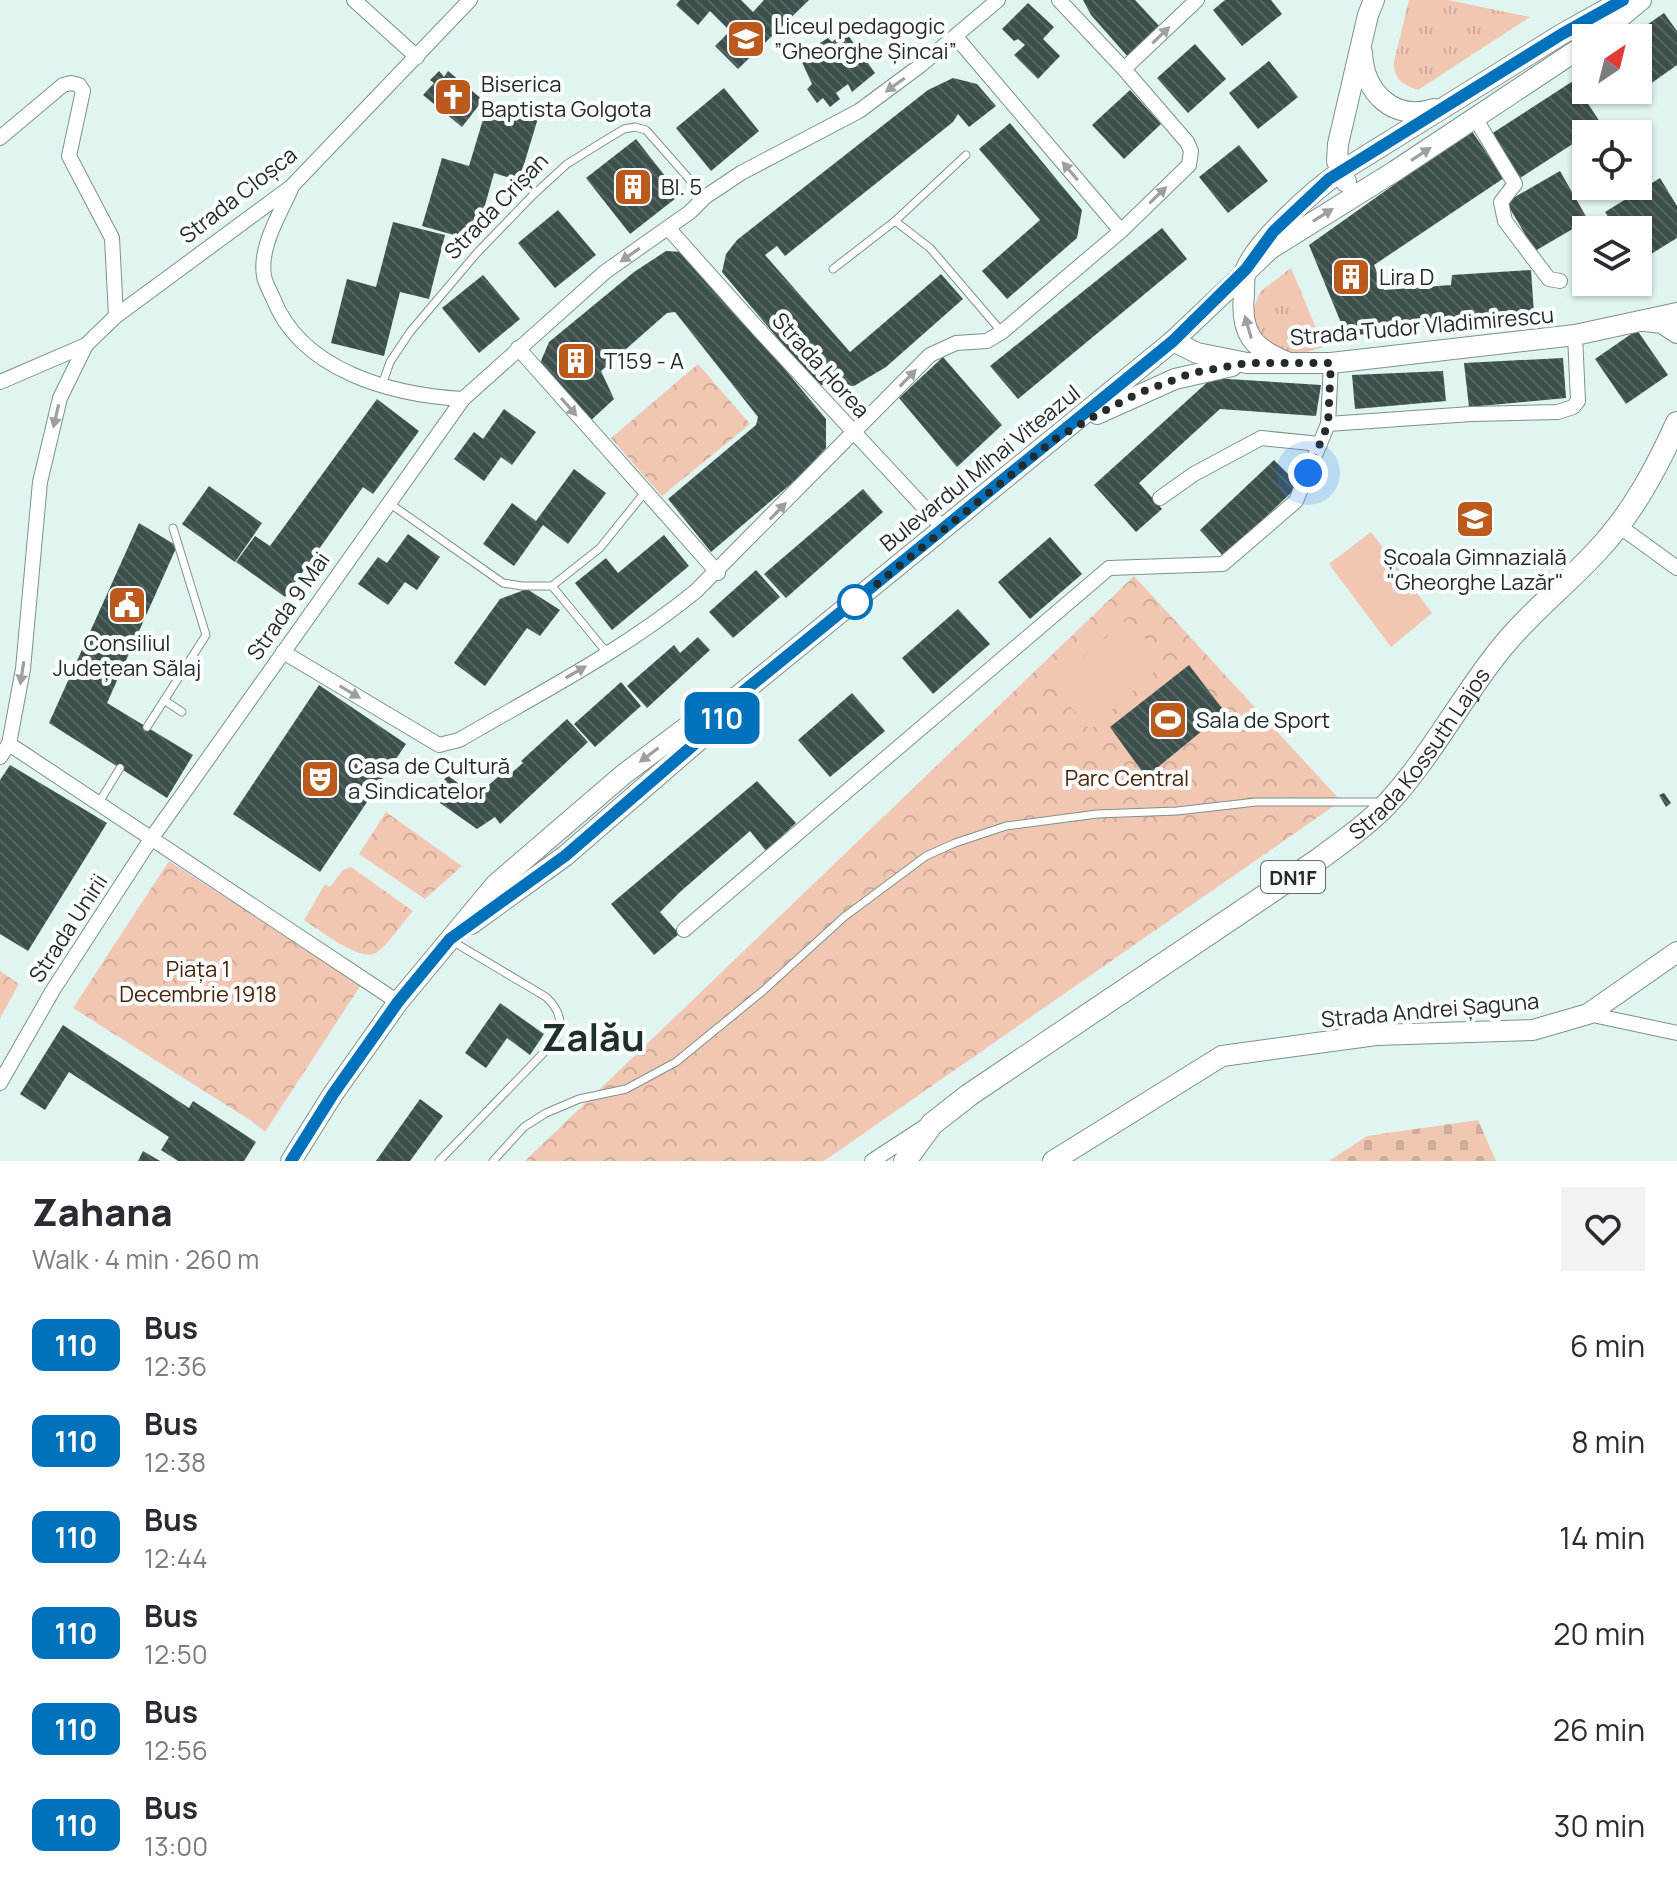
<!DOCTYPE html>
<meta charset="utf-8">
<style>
body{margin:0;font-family:Manrope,sans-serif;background:#f2f2f3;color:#2b2b33;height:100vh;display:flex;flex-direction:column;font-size:30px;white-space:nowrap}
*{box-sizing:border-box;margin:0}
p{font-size:26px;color:#7c7c81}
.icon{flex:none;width:44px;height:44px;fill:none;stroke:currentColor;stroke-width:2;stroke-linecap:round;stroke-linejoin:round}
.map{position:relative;height:1161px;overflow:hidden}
.panel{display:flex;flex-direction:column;background:#fff;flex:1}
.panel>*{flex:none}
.badge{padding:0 16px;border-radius:12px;font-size:28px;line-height:52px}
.needle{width:52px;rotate:35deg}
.controls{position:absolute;left:1572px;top:24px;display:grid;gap:16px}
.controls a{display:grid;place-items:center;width:80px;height:80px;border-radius:0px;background:#fff;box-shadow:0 2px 6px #0004;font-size:40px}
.you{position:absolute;width:40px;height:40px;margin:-20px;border:6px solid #fff;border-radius:50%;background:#1a73e8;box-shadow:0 0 0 12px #1a73e833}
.map>.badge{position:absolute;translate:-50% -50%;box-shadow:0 0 0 4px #fff}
.round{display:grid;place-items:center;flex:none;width:84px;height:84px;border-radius:0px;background:#f2f2f3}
.summary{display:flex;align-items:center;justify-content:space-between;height:136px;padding:0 32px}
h1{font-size:38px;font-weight:800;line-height:60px}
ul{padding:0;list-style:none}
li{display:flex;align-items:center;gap:24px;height:96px;padding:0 32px}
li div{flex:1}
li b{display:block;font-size:30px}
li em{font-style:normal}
li .badge{min-width:88px;font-weight:700;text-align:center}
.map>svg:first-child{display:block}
.grass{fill:url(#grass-tufts)}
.cemetery{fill:url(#cemetery-stones)}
.park{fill:url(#park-crowns)}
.garden{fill:#f2c7b2}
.building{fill:url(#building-back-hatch)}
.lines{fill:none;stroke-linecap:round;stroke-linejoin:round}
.lane-casing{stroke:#7d918e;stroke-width:9}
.street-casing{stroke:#7d918e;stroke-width:16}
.secondary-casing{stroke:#7d918e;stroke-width:22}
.primary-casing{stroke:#7d918e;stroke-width:24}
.lane{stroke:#fff;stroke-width:7}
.street{stroke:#fff;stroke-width:14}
.secondary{stroke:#fff;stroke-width:20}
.primary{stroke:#fff;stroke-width:22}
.oneway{fill:#9ca0a0}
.line-casing{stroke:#fff;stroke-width:18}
.line{stroke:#0072bc;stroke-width:12}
.walk{stroke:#242c2b;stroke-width:8;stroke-dasharray:0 14.4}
.stop-dot{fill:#fff;stroke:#0072bc;stroke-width:4}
.labels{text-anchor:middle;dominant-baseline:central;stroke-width:8;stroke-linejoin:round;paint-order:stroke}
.shield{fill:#fafefe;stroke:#646b6a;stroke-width:2}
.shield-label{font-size:20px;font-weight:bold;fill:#242c2b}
.poi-label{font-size:22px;fill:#242c2b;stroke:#fafefe;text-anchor:start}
.street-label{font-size:22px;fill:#242c2b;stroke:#fafefe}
.park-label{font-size:22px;fill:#4e2107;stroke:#fafefe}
.town-label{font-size:38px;font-weight:bold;fill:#1e2f2d;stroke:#fafefe}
</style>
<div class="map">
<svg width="1677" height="1161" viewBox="0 0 1677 1161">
<defs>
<pattern id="grass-tufts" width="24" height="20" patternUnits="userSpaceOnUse" patternTransform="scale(2)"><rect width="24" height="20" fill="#f2c7b2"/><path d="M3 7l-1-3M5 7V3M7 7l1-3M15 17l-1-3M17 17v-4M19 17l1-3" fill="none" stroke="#cfab99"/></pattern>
<pattern id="cemetery-stones" width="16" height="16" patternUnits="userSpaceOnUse" patternTransform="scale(2)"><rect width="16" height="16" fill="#f2c7b2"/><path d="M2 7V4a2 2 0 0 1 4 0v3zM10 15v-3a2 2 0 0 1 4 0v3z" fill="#cfab99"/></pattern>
<pattern id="park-crowns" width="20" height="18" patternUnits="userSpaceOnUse" patternTransform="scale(2)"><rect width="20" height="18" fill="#f2c7b2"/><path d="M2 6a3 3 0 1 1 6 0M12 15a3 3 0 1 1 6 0" fill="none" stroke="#cfab99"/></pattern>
<pattern id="building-back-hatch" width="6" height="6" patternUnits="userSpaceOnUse" patternTransform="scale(2)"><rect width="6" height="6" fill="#3d504d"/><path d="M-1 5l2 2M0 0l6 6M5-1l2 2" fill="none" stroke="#576664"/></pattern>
</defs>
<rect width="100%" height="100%" fill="#e0f5f2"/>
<!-- grass -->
<g class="grass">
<path d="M 1409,0 L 1448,0 L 1530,17 L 1418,90 C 1403,85 1393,79 1394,62 Z"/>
<polygon points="1291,268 1324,347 1299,354 1272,351 1249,320 1260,292"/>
</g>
<!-- cemetery -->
<polygon class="cemetery" points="1478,1120 1496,1161 1329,1161 1367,1136"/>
<!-- park -->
<g class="park">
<polygon points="698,364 750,424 662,496 611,438"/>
<polygon points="1134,576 1341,801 824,1161 525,1161"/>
<polygon points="386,812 462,866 425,899 359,854"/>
<polygon points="169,861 361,985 265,1132 253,1122 73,1008"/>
<path d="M 351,867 L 413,911 C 404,921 387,946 376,953 C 359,962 319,929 304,920 L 325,884 L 330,887 L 343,870 Z"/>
<polygon points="0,971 19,984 0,1018"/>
</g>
<!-- garden -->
<g class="garden">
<polygon points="1371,532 1432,613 1391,647 1329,564"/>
<polygon points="1129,618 1164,663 1090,730 1052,684"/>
</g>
<!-- building -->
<g class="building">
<polygon points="680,0 741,0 753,12 764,0 809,0 738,69 715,46 730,31 710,11 698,25 676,5"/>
<polygon points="1083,0 1135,0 1161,28 1128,57 1091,15"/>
<polygon points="1225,0 1271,0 1282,14 1242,46 1213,10"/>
<polygon points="1028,3 1054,27 1043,39 1060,56 1038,79 1014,55 1025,45 1018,39 1014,41 1002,29"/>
<polygon points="1664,13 1677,31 1677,65 1629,99 1624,90 1638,90 1638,38 1628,38"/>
<polygon points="845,31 875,73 852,92 848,84 836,93 840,99 830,107 823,98 817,103 807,89 812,84 801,60 809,55 807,51 828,38 832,42"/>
<polygon points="1195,44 1226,79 1188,113 1157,78"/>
<polygon points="1269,61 1298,97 1258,129 1229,93"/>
<polygon points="439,71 444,77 448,71 483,100 462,127 423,95 434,83 430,80"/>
<polygon points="953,78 977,84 996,106 969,127 958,114 953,122 785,256 777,246 765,255 850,352 941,274 963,299 886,367 854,386 821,385 795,359 722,272 726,254 737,240 928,90"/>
<polygon points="1573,81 1602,125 1517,180 1488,136"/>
<polygon points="724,88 759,131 711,171 676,128"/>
<polygon points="1130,90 1161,124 1124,159 1092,125"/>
<polygon points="488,103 538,118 519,181 494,173 475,241 422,226 442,158 469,166"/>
<polygon points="1010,123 1082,210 1077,238 1007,299 982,271 1040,220 979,149"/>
<polygon points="1471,130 1504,178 1374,265 1384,290 1451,285 1452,275 1531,270 1534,314 1453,320 1454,322 1375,334 1346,335 1309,245"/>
<polygon points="636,139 680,195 630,234 586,178"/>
<polygon points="1239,145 1268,181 1228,213 1199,177"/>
<polygon points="1560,171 1588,220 1535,251 1506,202"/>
<polygon points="1660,178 1677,206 1677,238 1638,262 1638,230 1616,230 1605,212"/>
<polygon points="558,210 596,255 555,288 518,243"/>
<polygon points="393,222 445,235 429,299 400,292 384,356 331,343 347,279 376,287"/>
<polygon points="1162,228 1187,259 1018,399 990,366"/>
<polygon points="666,251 682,252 710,279 826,419 826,448 799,477 711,552 668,499 756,425 758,417 675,312 667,313 601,371 614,399 587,424 538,368 549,342 634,272"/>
<polygon points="483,275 520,319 479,353 442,308"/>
<polygon points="1637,330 1668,375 1626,404 1595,359"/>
<polygon points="943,357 1002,425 957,467 899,398"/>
<polygon points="1563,358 1566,398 1469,407 1464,363"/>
<polygon points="1443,371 1446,401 1355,409 1352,375"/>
<polygon points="1212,378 1321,385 1316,416 1220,409 1139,483 1162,509 1136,532 1094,485"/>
<polygon points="377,399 419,431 373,494 363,487 285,597 236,562 255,536 270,546"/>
<polygon points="504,409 536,432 512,465 501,457 484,481 454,459 474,432 483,439"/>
<polygon points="1274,460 1299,485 1224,557 1200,530"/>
<polygon points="574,469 606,493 568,544 543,525 514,566 483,544 512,503 536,521"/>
<polygon points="209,486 262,523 235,562 182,524"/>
<polygon points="863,489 883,512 786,598 764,574"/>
<polygon points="139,523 177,546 107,703 193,755 167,798 49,723"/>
<polygon points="408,534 440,557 417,590 405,582 388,605 358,584 378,557 387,563"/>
<polygon points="664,535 689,566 612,630 575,583 606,558 618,573"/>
<polygon points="1050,537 1082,574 1030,619 998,582"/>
<polygon points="756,570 780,597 733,638 709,612"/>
<polygon points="527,589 560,610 540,636 527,628 485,686 454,663 500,599"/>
<polygon points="958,609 990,644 933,694 902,658"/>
<polygon points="698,637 710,650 647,708 627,686 674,645 680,653"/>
<polygon points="1189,665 1225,712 1146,777 1110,727"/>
<polygon points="621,682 641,706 595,747 574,724"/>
<polygon points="319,685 406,744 320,872 233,814"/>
<polygon points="852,693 885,731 830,777 798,740"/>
<polygon points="567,719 588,742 500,824 495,817 477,829 440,803 445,794 438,791 447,775 476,796 506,770 509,775 523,763 521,761"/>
<polygon points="10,765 107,823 28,951 0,934 0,780"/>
<polygon points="757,781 796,823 766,851 750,831 680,892 660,912 679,934 654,955 611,904"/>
<polygon points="1664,793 1671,803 1666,807 1659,795"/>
<polygon points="500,1003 544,1034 530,1055 507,1038 486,1068 465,1053"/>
<polygon points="63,1025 189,1108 193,1101 256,1142 244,1161 178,1161 161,1150 169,1137 69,1072 45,1110 20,1094"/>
<polygon points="420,1099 443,1116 410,1161 376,1161"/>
<polygon points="143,1151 160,1161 138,1161"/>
</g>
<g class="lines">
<defs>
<g id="lane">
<polyline points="895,221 930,248 1001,331"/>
<polyline points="833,269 895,221 966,155"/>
<polyline points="382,385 390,362 410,332 476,254 532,196 567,164 604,141 624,129 635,127 646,130 705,197"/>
<polyline points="389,503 503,583 522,586 552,586 600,548 645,492"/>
<polyline points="552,586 608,654"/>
<polyline points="164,700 182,712"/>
<polyline points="147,727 206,635 173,528"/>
<polyline points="98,804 120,768"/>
<path d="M 439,1161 L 555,1041 C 564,1023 560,1010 546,997 L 452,941"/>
<polyline points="493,1161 524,1127 546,1113 579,1099 626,1089 676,1062 764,990 844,917 926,856 955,843 1006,826 1097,814 1177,811 1256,802 1383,802"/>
</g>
<g id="street">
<polyline points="354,0 417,57"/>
<polyline points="956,37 1121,231"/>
<polyline points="1124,69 1197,0"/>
<polyline points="1475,118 1515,184 1501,202 1505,221 1549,279 1560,281"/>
<polyline points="0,138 63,85 71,83 79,85 83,91 69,156 112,238 116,316"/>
<path d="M 291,189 C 280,214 259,247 264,276 C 265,283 270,291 273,298 C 301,371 392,395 463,399"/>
<polyline points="668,228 760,331 944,529"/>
<polyline points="518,348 718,573"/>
<polyline points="0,382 86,345 116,316 291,187 470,0"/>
<polyline points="1328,424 1471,414 1558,412 1573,407 1578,401 1575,335"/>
<polyline points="1160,498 1194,474 1261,438 1320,444"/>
<polyline points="1619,526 1677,568"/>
<path d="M 283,652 L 439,745 L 459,740 C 540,693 624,650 696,591 L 930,355 L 956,343 L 987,341 L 1002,332 L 1121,231 L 1189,165 L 1191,151 L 1187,142 L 1124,69 L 1059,0"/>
<polyline points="9,744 398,1002"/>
<polyline points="0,757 9,744 23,669 40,482 60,398 86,345"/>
<polyline points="684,930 1109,568 1223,564 1296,501 1328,424 1331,363"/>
<polyline points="1588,1014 1677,1033"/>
<polyline points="0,1083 53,990 151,839 463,399 605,272 690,212 705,197 741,173 859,111 921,65 998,0"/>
<polyline points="872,1161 924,1127"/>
</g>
<g id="secondary">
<polyline points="1595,38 1641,0"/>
<path d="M 1362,53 C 1364,92 1393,122 1434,109"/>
<polyline points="1346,182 1337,161 1338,144 1368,15 1374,0"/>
<polyline points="1645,321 1662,323 1677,333"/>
<polyline points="1173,341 1197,353 1247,363 1331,363 1575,335 1677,313"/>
<path d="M 1289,363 C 1253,349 1240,334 1244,294 C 1244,286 1244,276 1246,269 C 1258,240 1314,190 1340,172 L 1562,34 L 1623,0"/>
<polyline points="1097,414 1175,379 1232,366"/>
<polyline points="471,924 565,856 713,728 733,703"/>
<polyline points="291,1161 333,1094 398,1002 496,884 624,774 703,715 738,696 1173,341 1270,249 1395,171 1586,44"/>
<polyline points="1053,1161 1222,1056 1376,1035 1533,1030 1588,1014 1677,952"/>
</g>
<g id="primary">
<path id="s1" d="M 905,1161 L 932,1124 L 969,1095 L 1318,860 C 1342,842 1367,825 1388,803 C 1431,756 1460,700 1499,651 C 1528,614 1565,586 1597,551 C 1632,514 1656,469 1677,423"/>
</g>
</defs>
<!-- lane casing -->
<use href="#lane" class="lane-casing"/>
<!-- street casing -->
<use href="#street" class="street-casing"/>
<!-- secondary casing -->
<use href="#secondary" class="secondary-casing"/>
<!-- primary casing -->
<use href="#primary" class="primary-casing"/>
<!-- lane -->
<use href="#lane" class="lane"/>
<!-- street -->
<use href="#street" class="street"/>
<!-- secondary -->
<use href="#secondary" class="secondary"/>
<!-- primary -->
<use href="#primary" class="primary"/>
</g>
<!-- one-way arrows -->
<defs><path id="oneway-solid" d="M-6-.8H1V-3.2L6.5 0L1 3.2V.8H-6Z" transform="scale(2)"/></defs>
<g class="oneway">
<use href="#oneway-solid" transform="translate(1161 35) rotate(-44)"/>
<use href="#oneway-solid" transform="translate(895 85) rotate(144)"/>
<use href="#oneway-solid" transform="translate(1421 154) rotate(-33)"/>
<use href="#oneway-solid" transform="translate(1070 171) rotate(-130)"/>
<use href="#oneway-solid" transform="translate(1158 195) rotate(-44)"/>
<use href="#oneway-solid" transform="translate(1323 215) rotate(-32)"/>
<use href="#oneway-solid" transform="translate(630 255) rotate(145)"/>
<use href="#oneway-solid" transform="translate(1248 327) rotate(-106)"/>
<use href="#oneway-solid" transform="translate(908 378) rotate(-46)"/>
<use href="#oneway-solid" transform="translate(569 407) rotate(49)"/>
<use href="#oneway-solid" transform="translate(56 416) rotate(103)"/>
<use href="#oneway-solid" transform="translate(778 511) rotate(-46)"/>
<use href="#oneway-solid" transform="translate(576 672) rotate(-30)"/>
<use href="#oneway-solid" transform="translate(22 673) rotate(99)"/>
<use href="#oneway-solid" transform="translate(350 692) rotate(31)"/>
<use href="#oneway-solid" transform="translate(649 755) rotate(143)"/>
</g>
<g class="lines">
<defs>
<polyline id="line" points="291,1161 333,1094 398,1002 450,939 565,856 713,728 738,696 1173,341 1246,269 1273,232 1329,179 1562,34 1623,0"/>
</defs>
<!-- line casing -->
<use href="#line" class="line-casing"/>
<!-- line -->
<use href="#line" class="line"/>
<!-- walk -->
<polyline class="walk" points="855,602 1055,439 1100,413 1139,393 1192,373 1247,363 1331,363 1328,424 1308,473"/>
</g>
<!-- icons -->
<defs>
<symbol id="university-square" viewBox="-11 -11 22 22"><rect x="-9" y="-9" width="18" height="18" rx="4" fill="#bc5a1e" stroke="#fafefe"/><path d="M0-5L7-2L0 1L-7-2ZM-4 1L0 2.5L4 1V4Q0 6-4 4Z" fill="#fff"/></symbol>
<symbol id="church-square" viewBox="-11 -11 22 22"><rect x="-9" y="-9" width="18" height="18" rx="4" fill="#bc5a1e" stroke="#fafefe"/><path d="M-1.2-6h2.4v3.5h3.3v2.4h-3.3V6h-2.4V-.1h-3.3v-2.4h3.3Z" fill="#fff"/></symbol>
<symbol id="building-square" viewBox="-11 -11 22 22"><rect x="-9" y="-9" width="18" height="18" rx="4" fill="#bc5a1e" stroke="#fafefe"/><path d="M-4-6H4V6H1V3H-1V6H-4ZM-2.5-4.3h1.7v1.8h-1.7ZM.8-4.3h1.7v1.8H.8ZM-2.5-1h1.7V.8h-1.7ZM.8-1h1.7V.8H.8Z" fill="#fff"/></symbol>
<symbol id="school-square" viewBox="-11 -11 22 22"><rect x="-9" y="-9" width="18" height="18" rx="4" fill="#bc5a1e" stroke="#fafefe"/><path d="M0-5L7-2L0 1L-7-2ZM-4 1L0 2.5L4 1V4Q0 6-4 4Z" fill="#fff"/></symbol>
<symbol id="civic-square" viewBox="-11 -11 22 22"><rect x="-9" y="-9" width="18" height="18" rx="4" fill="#bc5a1e" stroke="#fafefe"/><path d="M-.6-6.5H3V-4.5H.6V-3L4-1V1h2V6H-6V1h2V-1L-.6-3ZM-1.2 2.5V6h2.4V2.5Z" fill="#fff"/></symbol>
<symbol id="stadium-square" viewBox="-11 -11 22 22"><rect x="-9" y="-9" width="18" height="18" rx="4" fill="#bc5a1e" stroke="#fafefe"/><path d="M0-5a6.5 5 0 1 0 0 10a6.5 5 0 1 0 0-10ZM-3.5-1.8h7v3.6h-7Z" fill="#fff"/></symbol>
<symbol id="theatre-square" viewBox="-11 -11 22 22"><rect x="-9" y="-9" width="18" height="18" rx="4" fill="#bc5a1e" stroke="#fafefe"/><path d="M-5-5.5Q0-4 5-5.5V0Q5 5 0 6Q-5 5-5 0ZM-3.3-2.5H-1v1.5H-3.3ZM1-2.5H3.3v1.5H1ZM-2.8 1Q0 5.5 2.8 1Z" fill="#fff"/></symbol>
</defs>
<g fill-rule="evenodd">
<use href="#university-square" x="724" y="17" width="44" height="44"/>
<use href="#church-square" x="431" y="75" width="44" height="44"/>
<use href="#building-square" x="611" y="165" width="44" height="44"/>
<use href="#building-square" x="1329" y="255" width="44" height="44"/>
<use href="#building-square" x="554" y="339" width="44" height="44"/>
<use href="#school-square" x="1453" y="497" width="44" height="44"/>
<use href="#civic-square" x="105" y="583" width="44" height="44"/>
<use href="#stadium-square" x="1146" y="698" width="44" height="44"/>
<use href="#theatre-square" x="298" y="757" width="44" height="44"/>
</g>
<!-- markers -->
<circle class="stop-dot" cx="855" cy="602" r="16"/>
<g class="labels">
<!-- shield labels -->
<rect class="shield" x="1261" y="861" width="64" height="32" rx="6"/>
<g class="shield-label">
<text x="1293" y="877">DN1F</text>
</g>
<!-- poi labels -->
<g class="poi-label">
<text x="774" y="26">Liceul pedagogic<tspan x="774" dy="25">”Gheorghe Șincai”</tspan></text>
<text x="481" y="84">Biserica<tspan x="481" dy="25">Baptista Golgota</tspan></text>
<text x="661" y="187">Bl. 5</text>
<text x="1379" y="277">Lira D</text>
<text x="604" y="361">T159 - A</text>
<text x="1475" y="557" text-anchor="middle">Școala Gimnazială<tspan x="1475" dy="25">"Gheorghe Lazăr"</tspan></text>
<text x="127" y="643" text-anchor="middle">Consiliul<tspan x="127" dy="25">Județean Sălaj</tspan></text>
<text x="1196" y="720">Sala de Sport</text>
<text x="348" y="766">Casa de Cultură<tspan x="348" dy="25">a Sindicatelor</tspan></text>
</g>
<!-- street labels -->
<g class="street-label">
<text transform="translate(238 195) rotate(-38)">Strada Cloșca</text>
<text transform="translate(496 206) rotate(-46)">Strada Crișan</text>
<text transform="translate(1422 326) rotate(-5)">Strada Tudor Vladimirescu</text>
<text transform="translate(821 365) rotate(48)">Strada Horea</text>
<text transform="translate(980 468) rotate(-39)">Bulevardul Mihai Viteazul</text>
<text transform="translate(288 606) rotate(-55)">Strada 9 Mai</text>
<text stroke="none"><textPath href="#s1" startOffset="662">Strada Kossuth Lajos</textPath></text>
<text transform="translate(68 928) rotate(-57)">Strada Unirii</text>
<text transform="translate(1430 1010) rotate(-5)">Strada Andrei Șaguna</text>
</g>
<!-- park labels -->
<g class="park-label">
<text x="1127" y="778">Parc Central</text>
<text x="198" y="969">Piața 1<tspan x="198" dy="25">Decembrie 1918</tspan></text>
</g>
<!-- town labels -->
<g class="town-label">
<text x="593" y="1036">Zalău</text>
</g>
</g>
</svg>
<div class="controls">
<a><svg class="needle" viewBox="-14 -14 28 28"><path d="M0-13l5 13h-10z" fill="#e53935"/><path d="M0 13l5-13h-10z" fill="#7c7c81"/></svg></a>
<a><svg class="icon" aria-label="locate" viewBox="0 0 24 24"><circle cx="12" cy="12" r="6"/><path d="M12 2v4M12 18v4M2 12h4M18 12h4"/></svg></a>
<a><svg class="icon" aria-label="layers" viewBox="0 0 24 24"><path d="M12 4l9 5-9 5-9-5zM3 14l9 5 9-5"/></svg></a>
</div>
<div class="you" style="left:1308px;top:473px"></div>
<b class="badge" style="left:722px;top:718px;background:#0072bc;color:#fff">110</b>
</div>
<section class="panel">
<div class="summary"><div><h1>Zahana</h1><p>Walk · 4 min · 260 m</p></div><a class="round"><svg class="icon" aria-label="heart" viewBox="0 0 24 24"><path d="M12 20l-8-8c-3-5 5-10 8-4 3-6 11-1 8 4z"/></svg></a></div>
<ul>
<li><span class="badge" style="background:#0072bc;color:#fff">110</span><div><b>Bus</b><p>12:36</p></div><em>6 min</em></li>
<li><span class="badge" style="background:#0072bc;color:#fff">110</span><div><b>Bus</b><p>12:38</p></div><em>8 min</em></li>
<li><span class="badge" style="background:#0072bc;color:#fff">110</span><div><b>Bus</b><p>12:44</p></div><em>14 min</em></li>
<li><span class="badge" style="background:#0072bc;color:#fff">110</span><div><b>Bus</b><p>12:50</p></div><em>20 min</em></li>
<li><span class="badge" style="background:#0072bc;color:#fff">110</span><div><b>Bus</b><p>12:56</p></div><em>26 min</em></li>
<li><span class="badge" style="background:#0072bc;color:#fff">110</span><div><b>Bus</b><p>13:00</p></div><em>30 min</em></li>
</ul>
</section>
